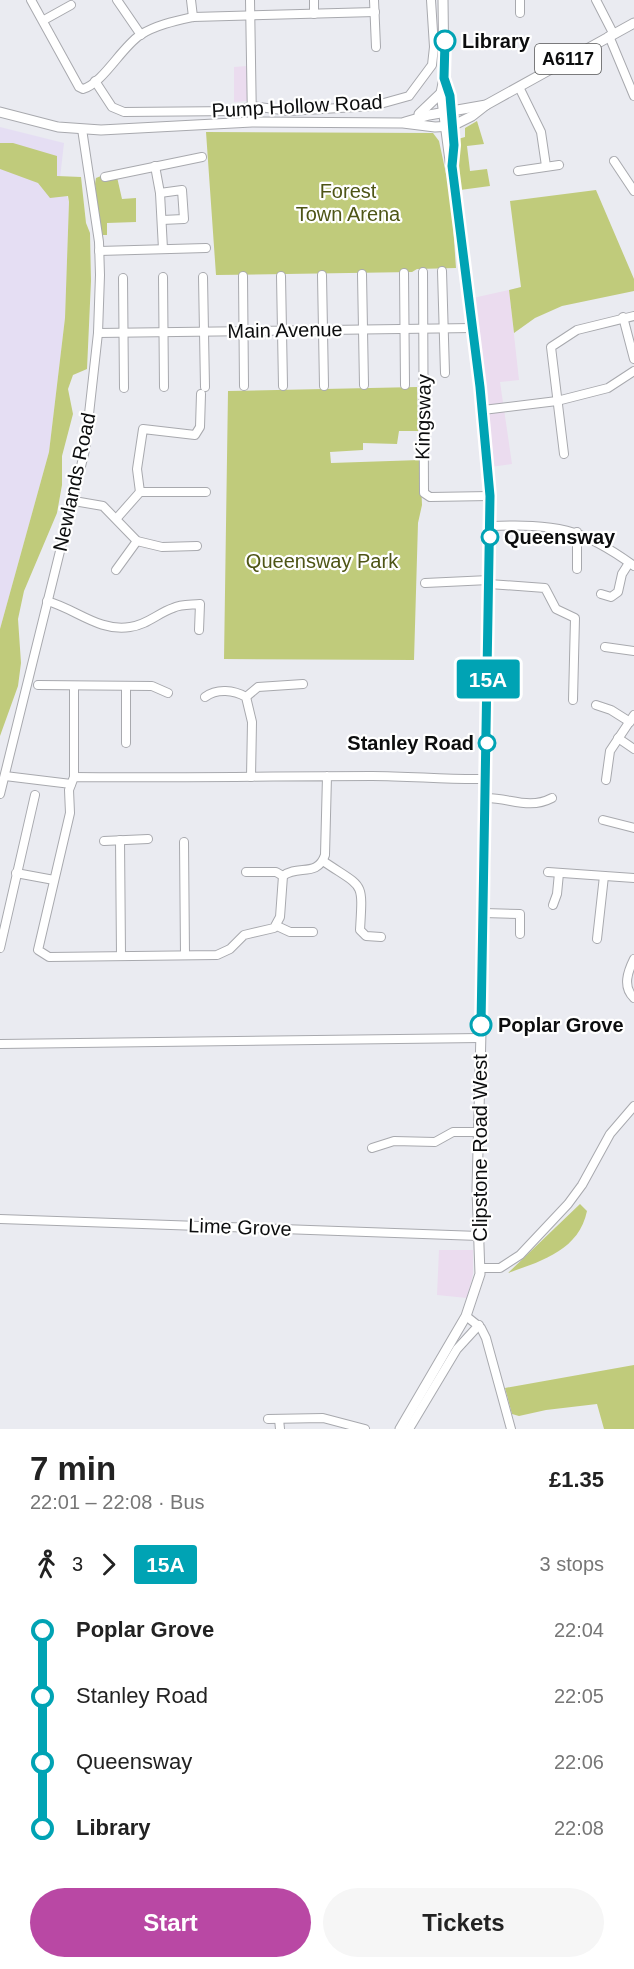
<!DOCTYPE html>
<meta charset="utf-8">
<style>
body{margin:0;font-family:Arial,sans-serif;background:#f6f6f6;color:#222;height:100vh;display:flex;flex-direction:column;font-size:22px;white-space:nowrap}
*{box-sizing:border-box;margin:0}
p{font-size:20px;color:#767676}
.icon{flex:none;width:33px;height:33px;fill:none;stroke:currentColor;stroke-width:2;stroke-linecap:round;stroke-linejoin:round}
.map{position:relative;height:1429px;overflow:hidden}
.details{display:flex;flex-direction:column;background:#fff;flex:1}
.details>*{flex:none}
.badge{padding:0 12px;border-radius:4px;font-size:21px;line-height:39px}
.map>.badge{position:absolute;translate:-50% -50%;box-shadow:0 0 0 3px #fff}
.legs{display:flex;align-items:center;gap:9px;height:66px;padding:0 30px;font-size:20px}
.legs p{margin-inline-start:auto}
.overview{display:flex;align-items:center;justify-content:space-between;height:102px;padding:0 30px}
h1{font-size:33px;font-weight:600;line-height:45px}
.cta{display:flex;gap:12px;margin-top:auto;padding:12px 30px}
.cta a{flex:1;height:69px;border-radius:36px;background:#b948a4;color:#fff;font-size:24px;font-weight:600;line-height:69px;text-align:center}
.cta a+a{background:#f6f6f6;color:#222}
ul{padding:0 30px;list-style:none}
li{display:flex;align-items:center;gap:21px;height:66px;font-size:22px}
li i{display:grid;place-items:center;width:9px;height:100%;margin:0 8px;background:currentColor}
li i::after{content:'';width:15px;height:15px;margin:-8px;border:4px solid;border-radius:50%;background:#fff}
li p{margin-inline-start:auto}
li:first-child i{background:linear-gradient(#0000 50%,currentColor 0)}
li:last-child i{background:linear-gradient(currentColor 50%,#0000 0)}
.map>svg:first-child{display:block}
.commercial{fill:#ebdcef}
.industrial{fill:#e5def3}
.green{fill:#c0cb7b}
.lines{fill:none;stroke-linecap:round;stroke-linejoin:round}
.minor-casing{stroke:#a8a9ae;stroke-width:10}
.major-casing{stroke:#a8a9ae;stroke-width:11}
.minor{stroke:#fff;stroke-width:8}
.major{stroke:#fff;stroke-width:9}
.line-1-casing{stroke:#fff;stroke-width:14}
.line-1{stroke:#00a3b4;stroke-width:9}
.stop-1-dot{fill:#fff;stroke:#00a3b4;stroke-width:3}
.labels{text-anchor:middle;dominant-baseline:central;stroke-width:4.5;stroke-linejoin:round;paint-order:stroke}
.shield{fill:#fff;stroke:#555656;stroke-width:1.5}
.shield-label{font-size:18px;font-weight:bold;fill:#0c0d0e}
.stop-label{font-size:20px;font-weight:bold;fill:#0c0d0e;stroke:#fff;text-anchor:start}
.street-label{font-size:20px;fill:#0c0d0e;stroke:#fff}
.park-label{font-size:20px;fill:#4e5516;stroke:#fff}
</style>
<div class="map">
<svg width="634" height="1429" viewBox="0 0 634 1429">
<rect width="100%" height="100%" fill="#eaebf1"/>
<!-- commercial -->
<g class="commercial">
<polygon points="247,66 247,101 234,102 234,67"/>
<polygon points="509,290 519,380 500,382 512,464 491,467 473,298"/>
<polygon points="439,1250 473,1250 473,1274 467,1298 437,1295"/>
</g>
<!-- industrial -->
<polygon class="industrial" points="0,127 64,143 60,178 69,202 65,318 49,452 0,629"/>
<!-- green -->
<g class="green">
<polygon points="477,121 484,144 467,146 470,171 487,169 490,186 460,190 458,139 465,137 465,128"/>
<polygon points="206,132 433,133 439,141 451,197 456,268 417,269 412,272 216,275"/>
<polygon points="0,143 13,143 57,156 57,176 81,177 86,223 90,233 91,281 87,369 73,375 68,389 73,414 62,456 62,485 57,513 24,591 18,619 21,663 18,686 0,736 0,629 49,452 65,318 69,202 68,196 50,198 38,183 0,169"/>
<polygon points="101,176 102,181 117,177 122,199 136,198 136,222 107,223 107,235 101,235 95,184 96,178"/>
<polygon points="596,190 634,279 634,291 562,306 535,318 514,333 509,290 521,287 510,201"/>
<polygon points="417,387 418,431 399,431 397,444 363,443 363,450 330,452 331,463 420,460 422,505 418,523 414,660 224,659 228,391"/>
<path d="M 580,1204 L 587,1211 C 579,1250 542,1261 508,1273 Z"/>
<polygon points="634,1365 634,1429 604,1429 597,1404 546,1410 519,1416 512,1414 505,1388"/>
</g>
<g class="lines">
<defs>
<g id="minor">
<path d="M 31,0 L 79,87 L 83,89 C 103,83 121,48 140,35 C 156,25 175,21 193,17 L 375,12"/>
<polyline points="117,0 141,35"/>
<polyline points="191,0 193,17"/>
<polyline points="250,0 252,122"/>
<polyline points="314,0 314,14"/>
<polyline points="374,0 376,47"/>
<polyline points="520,0 520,13"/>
<polyline points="596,0 613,33"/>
<polyline points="44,20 71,5"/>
<polyline points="609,36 634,96"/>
<polyline points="95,81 112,107 124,112 237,111 252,106 289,111 373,106 409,96 432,65 434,47 431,0"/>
<polyline points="519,87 541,132 546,166"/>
<polyline points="614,161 634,191"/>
<polyline points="155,166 160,193 163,249"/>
<polyline points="518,171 559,165"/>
<polyline points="105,177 202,157"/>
<polyline points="160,193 182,190 184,219 162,220"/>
<polyline points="99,251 206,248"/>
<polyline points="442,271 445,373"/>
<polyline points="423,272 424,493 430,497 490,496"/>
<polyline points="404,273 405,385"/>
<polyline points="362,274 364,385"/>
<polyline points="322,275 324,386"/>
<polyline points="243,276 244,386"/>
<polyline points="281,276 283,386"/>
<polyline points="163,277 164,387"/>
<polyline points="203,277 205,387"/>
<polyline points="123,278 124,388"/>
<polyline points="623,317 634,359"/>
<polyline points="98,333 473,328"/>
<polyline points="483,410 557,401 608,388 634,371"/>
<polyline points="564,454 551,347 577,330 634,316"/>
<polyline points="140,492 137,469 143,429 195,435 200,427 201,394"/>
<polyline points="74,501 103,506 137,541 162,547 197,546"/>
<polyline points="117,518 140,492 206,492"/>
<path d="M 490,526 C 555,524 581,527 634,566"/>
<polyline points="577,569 577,532"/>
<polyline points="116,570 137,541"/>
<polyline points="425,583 489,580"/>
<polyline points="489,584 545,588 556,609 575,618 573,700"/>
<polyline points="601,594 611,597 618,592 622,574 629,563"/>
<path d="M 47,601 C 76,609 99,632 130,627 C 147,625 158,613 173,608 C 181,604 191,605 200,604 L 199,630"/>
<polyline points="605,647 634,651"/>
<polyline points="38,685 152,686 168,693"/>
<polyline points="74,686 74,777"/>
<polyline points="126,687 126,743"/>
<path d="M 205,697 C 217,688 234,690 246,697 L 252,722 L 251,777"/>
<polyline points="246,697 258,687 303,684"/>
<polyline points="596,705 611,710 630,722"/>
<polyline points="618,738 634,749"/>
<polyline points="5,776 71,784"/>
<path d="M 327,776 L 325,855 C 317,878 298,864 283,876 L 280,917 L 274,928 L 244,935 L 230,949 L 217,955 L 49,957 L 38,950 L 70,813 L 69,790 L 74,777 C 174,778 273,776 372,776 C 411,776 448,780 487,779"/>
<polyline points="606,780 610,751 634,715"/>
<polyline points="0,794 85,450 98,333 100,275 99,242 82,129"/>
<path d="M 487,798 C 510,798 529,810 552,798"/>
<polyline points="603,820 634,828"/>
<polyline points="120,840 121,955"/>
<polyline points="104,841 148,839"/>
<polyline points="184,842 185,955"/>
<path d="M 323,861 C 364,889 363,879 360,930 L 366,936 L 381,937"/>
<polyline points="246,872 276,872 283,876"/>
<polyline points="548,872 634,878"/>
<polyline points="16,873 54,880"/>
<polyline points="553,905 557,894 559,873"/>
<polyline points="484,913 520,914 520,934"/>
<polyline points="277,926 290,932 313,932"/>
<polyline points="597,939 604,876"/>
<polyline points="0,948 35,795"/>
<path d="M 634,959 C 628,971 622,987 634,998"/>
<polyline points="0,1044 481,1038"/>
<polyline points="372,1148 394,1141 435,1142 453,1132 479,1132"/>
<polyline points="0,1219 479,1236"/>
<polyline points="480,1268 500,1268 520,1255 568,1204 582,1185 610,1134 634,1106"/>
<polyline points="466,1316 481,1328 486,1338 511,1429"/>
<polyline points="268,1419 323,1418 365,1429"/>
<polyline points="279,1419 280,1429"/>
<polyline points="409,1429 457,1349 479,1325"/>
</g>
<g id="major">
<polyline points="445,81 450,96 453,159"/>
<polyline points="0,112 58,127 101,130 252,122 403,123 435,127 452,126 472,116 486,105"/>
<polyline points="419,114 441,93"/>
<polyline points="405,122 429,115 486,105 634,23"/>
<polyline points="400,1429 466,1316 480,1274 477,1190 484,913 490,496 480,387 441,93 444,78 443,0"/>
</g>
</defs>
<!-- minor casing -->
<use href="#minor" class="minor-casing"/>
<!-- major casing -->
<use href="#major" class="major-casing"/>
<!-- minor -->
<use href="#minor" class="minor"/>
<!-- major -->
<use href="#major" class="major"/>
</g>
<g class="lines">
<defs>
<polyline id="line-1" points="445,41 444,78 450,96 454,145 452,166 480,387 490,496 481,1025"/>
</defs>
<!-- line-1 casing -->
<use href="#line-1" class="line-1-casing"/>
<!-- line-1 -->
<use href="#line-1" class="line-1"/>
</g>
<!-- markers -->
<g class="stop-1-dot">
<circle cx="445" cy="41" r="10"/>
<circle cx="490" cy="537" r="8"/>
<circle cx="487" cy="743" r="8"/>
<circle cx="481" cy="1025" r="10"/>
</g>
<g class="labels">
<!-- shield labels -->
<rect class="shield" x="535" y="44" width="66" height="30" rx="4.5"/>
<g class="shield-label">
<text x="568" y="59">A6117</text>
</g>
<!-- stop labels -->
<g class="stop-label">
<text x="462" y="41">Library</text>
<text x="504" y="537">Queensway</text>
<text x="474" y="743" text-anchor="end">Stanley Road</text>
<text x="498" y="1025">Poplar Grove</text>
</g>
<!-- street labels -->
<g class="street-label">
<text transform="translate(297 106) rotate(-3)">Pump Hollow Road</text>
<text transform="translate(285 330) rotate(-1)">Main Avenue</text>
<text transform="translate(423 417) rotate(-89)">Kingsway</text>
<text transform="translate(74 482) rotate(-78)">Newlands Road</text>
<text transform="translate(480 1148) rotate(-90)">Clipstone Road West</text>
<text transform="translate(240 1227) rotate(2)">Lime Grove</text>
</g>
<!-- park labels -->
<g class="park-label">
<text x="348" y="191">Forest<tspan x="348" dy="23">Town Arena</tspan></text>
<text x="322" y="561">Queensway Park</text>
</g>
</g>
</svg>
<b class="badge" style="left:488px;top:679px;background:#00a3b4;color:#fff">15A</b>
</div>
<section class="details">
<div class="overview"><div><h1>7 min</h1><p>22:01 – 22:08 · Bus</p></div><b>£1.35</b></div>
<div class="legs"><svg class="icon" aria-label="walk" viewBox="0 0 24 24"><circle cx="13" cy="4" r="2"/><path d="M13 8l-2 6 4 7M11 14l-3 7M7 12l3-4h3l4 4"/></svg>3<svg class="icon" aria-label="forward" viewBox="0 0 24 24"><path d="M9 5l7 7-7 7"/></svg><b class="badge" style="background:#00a3b4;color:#fff">15A</b><p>3 stops</p></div>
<ul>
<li><i style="color:#00a3b4"></i><b>Poplar Grove</b><p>22:04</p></li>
<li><i style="color:#00a3b4"></i><span>Stanley Road</span><p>22:05</p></li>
<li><i style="color:#00a3b4"></i><span>Queensway</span><p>22:06</p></li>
<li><i style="color:#00a3b4"></i><b>Library</b><p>22:08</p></li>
</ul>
<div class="cta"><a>Start</a><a>Tickets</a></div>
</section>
